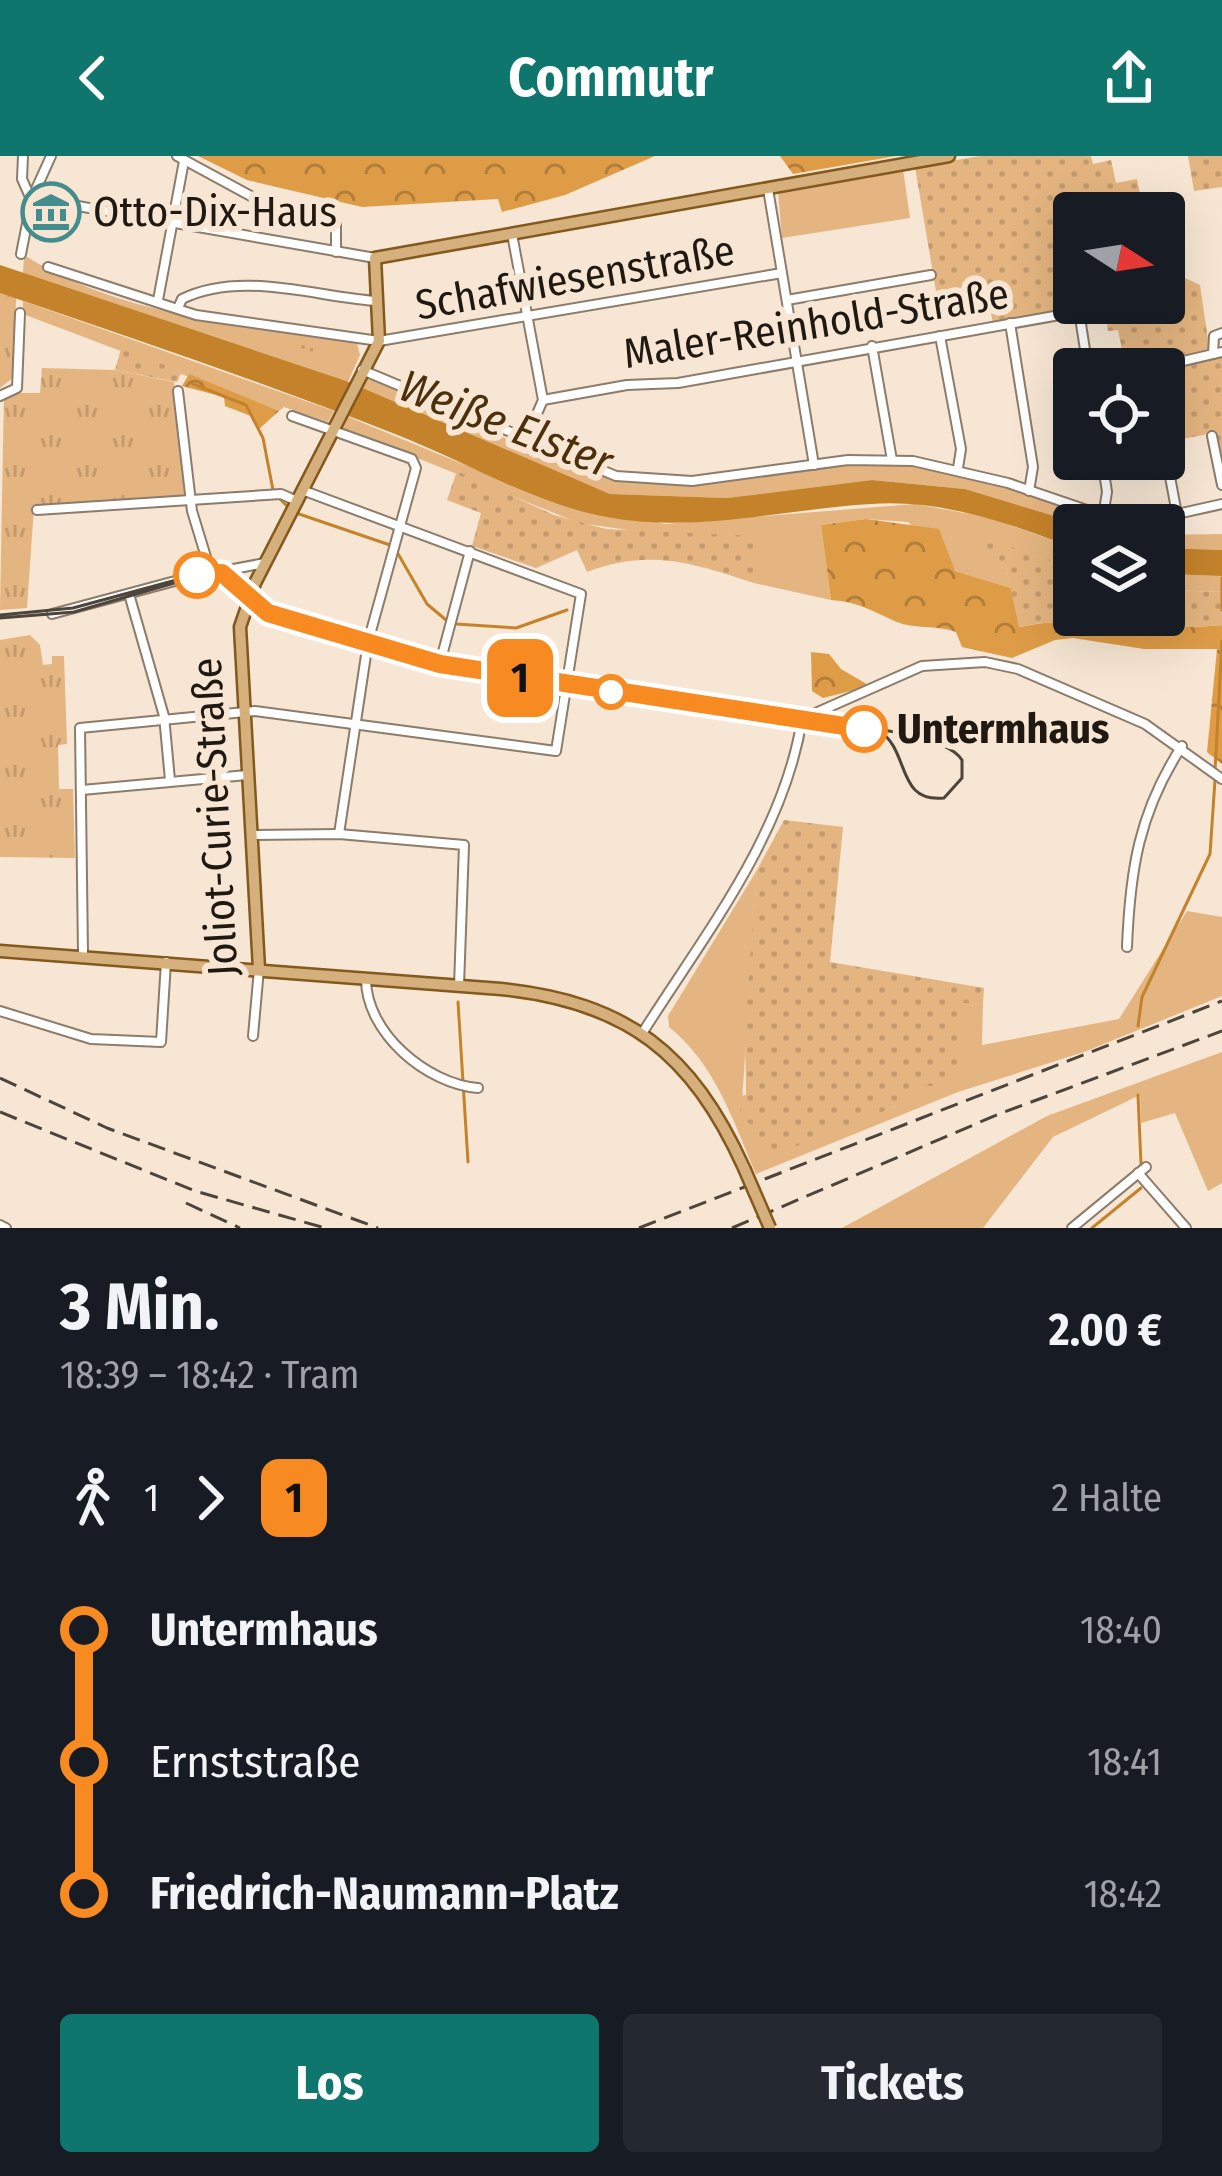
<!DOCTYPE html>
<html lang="de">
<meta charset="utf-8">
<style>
body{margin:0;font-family:"Fira Sans Condensed",sans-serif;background:#242831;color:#f1f3f6;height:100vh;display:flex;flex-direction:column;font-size:45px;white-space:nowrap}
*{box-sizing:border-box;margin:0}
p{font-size:39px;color:#9ea1a6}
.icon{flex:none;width:66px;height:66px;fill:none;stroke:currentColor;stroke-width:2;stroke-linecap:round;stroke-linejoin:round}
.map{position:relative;height:1072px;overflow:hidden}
.details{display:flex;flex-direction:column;background:#171b24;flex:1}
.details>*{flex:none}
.badge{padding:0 24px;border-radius:18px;font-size:42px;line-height:78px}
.needle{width:78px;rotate:102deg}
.tools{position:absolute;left:1053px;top:36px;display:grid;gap:24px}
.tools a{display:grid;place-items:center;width:132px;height:132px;border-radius:12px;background:#171b24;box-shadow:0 12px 48px #0002;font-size:60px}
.map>.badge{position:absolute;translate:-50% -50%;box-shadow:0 0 0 6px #fff}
.legs{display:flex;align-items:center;gap:18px;height:132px;padding:0 60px;font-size:39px}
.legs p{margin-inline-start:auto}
.summary{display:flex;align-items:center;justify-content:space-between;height:204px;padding:0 60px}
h1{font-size:66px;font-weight:700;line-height:90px}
.cta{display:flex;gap:24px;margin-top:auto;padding:24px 60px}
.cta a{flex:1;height:138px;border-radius:12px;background:#0f766e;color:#fff;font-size:48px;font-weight:700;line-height:138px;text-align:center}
.cta a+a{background:#242831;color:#f1f3f6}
ul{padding:0 60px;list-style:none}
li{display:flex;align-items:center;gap:42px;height:132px;font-size:45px}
li i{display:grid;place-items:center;width:18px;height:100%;margin:0 15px;background:currentColor}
li i::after{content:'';width:30px;height:30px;margin:-15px;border:9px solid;border-radius:50%;background:#171b24}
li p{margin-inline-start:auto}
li:first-child i{background:linear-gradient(#0000 50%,currentColor 0)}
li:last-child i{background:linear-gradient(currentColor 50%,#0000 0)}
header{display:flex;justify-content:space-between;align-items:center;height:156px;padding:0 60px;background:#0f766e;color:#fff;font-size:54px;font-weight:700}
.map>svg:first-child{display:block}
.grass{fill:#e4b580}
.forest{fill:url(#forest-crowns)}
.park{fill:url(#park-tufts)}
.garden{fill:url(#garden-dots)}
.water{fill:#c4832a}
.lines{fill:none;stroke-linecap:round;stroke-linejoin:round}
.stream{stroke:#c4832a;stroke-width:3}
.minor-casing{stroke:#8c7c6b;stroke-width:12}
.major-casing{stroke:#83591e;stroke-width:15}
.minor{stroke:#fff;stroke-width:8}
.major{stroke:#d5b07c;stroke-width:10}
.tram{stroke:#4d453b;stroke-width:3}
.rail{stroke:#4d453b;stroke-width:3;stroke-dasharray:18 9;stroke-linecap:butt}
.major-bridge-casing{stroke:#83591e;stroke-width:15;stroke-linecap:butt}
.major-bridge{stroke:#d5b07c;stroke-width:10}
.line-1-casing{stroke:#fff;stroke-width:27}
.line-1{stroke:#f78a21;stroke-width:18}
.stop-1-dot{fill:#fff;stroke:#f78a21;stroke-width:6}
.labels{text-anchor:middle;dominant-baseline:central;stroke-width:12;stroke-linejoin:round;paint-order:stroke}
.poi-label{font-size:42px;fill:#1f1912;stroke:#f7e6d3;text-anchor:start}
.street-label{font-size:42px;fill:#1f1912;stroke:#f7e6d3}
.stop-label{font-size:42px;font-weight:bold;fill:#1f1912;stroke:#f7e6d3;text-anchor:start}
.water-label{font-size:45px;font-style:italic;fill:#4b300b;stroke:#f7e6d3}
</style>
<header><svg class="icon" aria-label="back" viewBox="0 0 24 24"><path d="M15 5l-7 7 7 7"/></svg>Commutr<svg class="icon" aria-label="share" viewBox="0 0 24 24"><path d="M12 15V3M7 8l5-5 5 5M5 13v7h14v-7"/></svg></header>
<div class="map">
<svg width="1222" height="1072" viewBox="0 0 1222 1072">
<defs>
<pattern id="forest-crowns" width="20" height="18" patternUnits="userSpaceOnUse" patternTransform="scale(3)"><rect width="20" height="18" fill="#de9c47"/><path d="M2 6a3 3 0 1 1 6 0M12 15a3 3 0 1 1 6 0" fill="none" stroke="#b37e3a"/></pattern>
<pattern id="park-tufts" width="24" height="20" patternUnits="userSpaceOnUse" patternTransform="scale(3)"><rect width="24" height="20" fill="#e4b580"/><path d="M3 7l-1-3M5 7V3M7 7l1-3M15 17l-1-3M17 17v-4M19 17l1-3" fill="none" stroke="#c39b6e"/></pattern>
<pattern id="garden-dots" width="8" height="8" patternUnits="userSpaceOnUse" patternTransform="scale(3)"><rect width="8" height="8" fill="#e4b580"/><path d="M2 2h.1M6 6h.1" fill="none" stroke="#c39b6e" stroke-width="1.8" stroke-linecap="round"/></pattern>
</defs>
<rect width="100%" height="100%" fill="#f7e6d3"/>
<!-- grass -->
<g class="grass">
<polygon points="903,13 910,62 782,82 778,35"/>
<path d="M 24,99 C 122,162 246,168 357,187 L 360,199 L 348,226 L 331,222 L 23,118 Z"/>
<polygon points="23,145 334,255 328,266 284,251 279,255 23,158"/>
<path d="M 364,222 L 393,230 C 456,256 559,315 622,323 C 703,334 778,310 858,307 C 949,303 1031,338 1115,369 L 1084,369 L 965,333 L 872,324 L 727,342 L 610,338 L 382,244 L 359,232 Z"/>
<polygon points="346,260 555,346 665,368 915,348 987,361 1074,392 1074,412 988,384 1006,411 1011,432 955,415 908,366 866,363 821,369 831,444 754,427 754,381 664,379 579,367 340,271"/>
<polygon points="1222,378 1222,394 1164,392 1164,379"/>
<polygon points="1164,418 1222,420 1222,436 1164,434"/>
<path d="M 757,714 L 741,962 L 863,961 L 894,951 L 963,846 L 983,848 L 982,889 L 1119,863 L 1187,755 L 1222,761 L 1222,840 L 1084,896 L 958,936 L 756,1018 C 733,965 716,909 669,871 L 668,860 Z"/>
<polygon points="1222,896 1222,1027 1208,1035 1175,957 1141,967 1140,939 1053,981 983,1072 842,1072 1047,960"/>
</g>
<!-- forest -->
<g class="forest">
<polygon points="198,0 655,0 565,39 502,56 498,43 362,51 247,24"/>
<polygon points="780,0 896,0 793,18"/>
<polygon points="189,218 279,255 258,274 251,260 225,250 224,241 182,230"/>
<path d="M 866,363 L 939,373 L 955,415 L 1011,432 L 1020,471 C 1088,456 1153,476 1222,469 L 1222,608 L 1207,596 L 1217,493 L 1144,493 L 1073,482 L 1055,484 L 1012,502 L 962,491 L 956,476 C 937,469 914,473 897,466 C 872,455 859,446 831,444 L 821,369 Z"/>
<polygon points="811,496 829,498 841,513 870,530 823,542 812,535"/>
</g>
<!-- park -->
<g class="park">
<polygon points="0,137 16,142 14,221 0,232"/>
<polygon points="278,177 354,187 351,207 277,185"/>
<polygon points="42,212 115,214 174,226 188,340 34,351 27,452 0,454 4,237 40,237"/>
<polygon points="30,479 40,489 43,509 52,508 52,500 64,500 67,588 58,589 59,633 73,633 75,702 0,701 0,484"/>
</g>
<!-- garden -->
<g class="garden">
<polygon points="980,0 1091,0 1093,8 1111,4 1116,27 1137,23 1144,57 1074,57 1074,147 1093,150 993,167 987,137 938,147 915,11"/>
<polygon points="1188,0 1222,0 1222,31 1194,35"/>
<polygon points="1164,112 1200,129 1210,197 1126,213 1118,174 1108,175 1105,153 1112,147 1164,147"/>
<polygon points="121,193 182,215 177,226 115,214"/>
<polygon points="1222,201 1222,318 1213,277 1167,286 1164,234 1176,231 1172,209"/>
<path d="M 457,315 L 554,359 L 606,373 L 755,380 L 754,427 C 694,407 648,392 587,416 L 577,394 L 536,412 L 472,390 L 481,357 L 447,344 Z"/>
<path d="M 988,383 L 1074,412 L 1074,459 L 1164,459 L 1164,434 L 1222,436 L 1222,469 C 1153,476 1088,456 1019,471 L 1006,411 L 982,404 Z"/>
<polygon points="784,664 843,671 830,806 984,832 983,848 963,847 957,917 933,930 913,929 894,951 771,1000 754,988 754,970 741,962 739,940 746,939 745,873 757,714"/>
</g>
<!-- water -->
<g class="water">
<path d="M 0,109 L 346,225 L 610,338 L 727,342 L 872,324 L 965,333 L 1084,369 L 1074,369 L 1074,392 C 1009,367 941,343 871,348 C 783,353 696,378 607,361 C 534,348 465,305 395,278 C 265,227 132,182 0,137 Z"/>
<polygon points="1164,392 1222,394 1222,420 1164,418"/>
</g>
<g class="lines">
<!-- stream -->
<g class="stream">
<polyline points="193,228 246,249 263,282 273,334"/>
<polyline points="280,343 287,350"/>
<polyline points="299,358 390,389"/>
<polyline points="397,396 427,448 446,464"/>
<polyline points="1222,422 1222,454"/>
<polyline points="456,468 516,472 567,454"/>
<polyline points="1215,615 1222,485"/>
<polyline points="458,846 468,1006"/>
<polyline points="1138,870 1142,841 1210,698 1215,624"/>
<polyline points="1138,939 1141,1008"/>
<polyline points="1092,1072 1141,1032"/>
</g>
<defs>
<g id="minor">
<polyline points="23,0 22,23 30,41"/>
<polyline points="177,0 260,45 336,69 336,96"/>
<polyline points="768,33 814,309"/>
<polyline points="32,42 375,102"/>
<polyline points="512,78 543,244 525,285"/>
<polyline points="21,98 32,42 51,0"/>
<polyline points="48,111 196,159 379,185 782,117"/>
<polyline points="158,144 184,5"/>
<polyline points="787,144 931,119"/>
<path d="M 178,152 L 182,143 C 241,114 316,141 377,145"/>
<polyline points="1079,155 1088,213"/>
<polyline points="1010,167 1033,311 1029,335"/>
<polyline points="940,180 961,293 958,312"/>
<polyline points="872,190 892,304"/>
<polyline points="1213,198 1214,180 1222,177"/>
<polyline points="1149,213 1222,196"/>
<polyline points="362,214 616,320 692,325 848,304 913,305 1008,327 1131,369"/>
<polyline points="178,235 192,355 210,414"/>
<polyline points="0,240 17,232 20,157"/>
<polyline points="543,244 627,229 678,227 1099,152"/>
<polyline points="292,260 412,303 416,312 368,486 339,678"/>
<polyline points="1212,280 1222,329"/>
<polyline points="1164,289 1177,358"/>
<polyline points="1102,303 1107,336 1103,360"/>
<polyline points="37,354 281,338 297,345"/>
<polyline points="1164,370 1177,358 1222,348"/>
<polyline points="223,415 265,407"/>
<polyline points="129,438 164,560 170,624"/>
<polyline points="52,458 216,414 268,455 440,507 787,563 802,563 922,510 985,506 1018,513 1145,568 1222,623"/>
<polyline points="440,507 470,395"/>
<polyline points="82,634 247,619"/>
<polyline points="252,679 339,678 464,689 459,830"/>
<path d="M 1127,791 C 1130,714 1139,656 1182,590"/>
<polyline points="83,797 80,572 255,555 556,595 581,438 302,334"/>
<path d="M 366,823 C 366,877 427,928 478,932"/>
<polyline points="0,855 91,883 161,886 166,806"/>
<path d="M 643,876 C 705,778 784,679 802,563"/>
<polyline points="253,880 259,813"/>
<polyline points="1138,1017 1186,1072"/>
<polyline points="0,1069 6,1072"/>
<polyline points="1072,1072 1146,1011"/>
</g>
<g id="major">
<path d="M 0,795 L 501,833 C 627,846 692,897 744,1012"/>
<polyline points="259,813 240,471 255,427 379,185 375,102 949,0"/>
</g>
</defs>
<!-- minor casing -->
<use href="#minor" class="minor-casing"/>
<!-- major casing -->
<use href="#major" class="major-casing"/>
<!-- minor -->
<use href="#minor" class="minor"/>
<!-- major -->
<use href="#major" class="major"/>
<!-- tram -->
<path class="tram" d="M 0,459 L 73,452 L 217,413 L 270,453 L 463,511 L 878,574 C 911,594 895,647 944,642 L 962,622 L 962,604 C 941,571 809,567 768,562 C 603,540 441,512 282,462 C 254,453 242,423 216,415 L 74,456 L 0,462"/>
<!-- rail -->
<g class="rail">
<polyline points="0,922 107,972 378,1072"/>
<polyline points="0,956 195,1035 325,1072"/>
<polyline points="186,1047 240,1072"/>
<polyline points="639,1072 1222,845"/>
<polyline points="732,1072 999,958 1222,875"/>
</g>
<defs>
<polyline id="major-bridge" points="744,1012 770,1072"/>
</defs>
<!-- major-bridge casing -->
<use href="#major-bridge" class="major-bridge-casing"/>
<!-- major-bridge -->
<use href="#major-bridge" class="major-bridge"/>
</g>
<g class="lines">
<defs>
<polyline id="line-1" points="197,419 222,417 268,457 440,508 864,573"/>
</defs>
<!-- line-1 casing -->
<use href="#line-1" class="line-1-casing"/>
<!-- line-1 -->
<use href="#line-1" class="line-1"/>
</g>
<!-- icons -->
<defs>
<symbol id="museum-ring" viewBox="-11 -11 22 22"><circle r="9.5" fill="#f7e6d3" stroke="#458d8c" stroke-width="1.5"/><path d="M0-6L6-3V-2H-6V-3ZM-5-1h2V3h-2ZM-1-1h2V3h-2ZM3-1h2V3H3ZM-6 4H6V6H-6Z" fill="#458d8c"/></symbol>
</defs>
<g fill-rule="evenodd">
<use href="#museum-ring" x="18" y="23" width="66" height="66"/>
</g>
<!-- markers -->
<g class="stop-1-dot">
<circle cx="197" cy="419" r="21"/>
<circle cx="611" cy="536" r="15"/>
<circle cx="864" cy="573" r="21"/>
</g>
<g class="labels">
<!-- poi labels -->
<g class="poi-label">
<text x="93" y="56">Otto-Dix-Haus</text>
</g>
<!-- street labels -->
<g class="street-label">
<text transform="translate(575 122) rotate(-10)">Schafwiesenstraße</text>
<text transform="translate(816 168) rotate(-9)">Maler-Reinhold-Straße</text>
<text transform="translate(215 661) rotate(-93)">Joliot-Curie-Straße</text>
</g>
<!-- stop labels -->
<g class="stop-label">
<text x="897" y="573">Untermhaus</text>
</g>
<!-- water labels -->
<g class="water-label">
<text transform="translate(506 268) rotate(21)">Weiße Elster</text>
</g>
</g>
</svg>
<div class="tools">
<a><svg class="needle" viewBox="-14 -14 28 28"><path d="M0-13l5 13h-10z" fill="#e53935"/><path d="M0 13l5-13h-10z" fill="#9ea1a6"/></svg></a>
<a><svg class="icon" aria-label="locate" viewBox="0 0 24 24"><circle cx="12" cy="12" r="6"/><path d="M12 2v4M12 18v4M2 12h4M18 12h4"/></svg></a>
<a><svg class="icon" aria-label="layers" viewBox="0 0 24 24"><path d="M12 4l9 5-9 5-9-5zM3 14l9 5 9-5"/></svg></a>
</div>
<b class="badge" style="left:520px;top:522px;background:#f78a21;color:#111">1</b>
</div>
<section class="details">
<div class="summary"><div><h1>3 Min.</h1><p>18:39 – 18:42 · Tram</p></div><b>2.00 €</b></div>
<div class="legs"><svg class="icon" aria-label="walk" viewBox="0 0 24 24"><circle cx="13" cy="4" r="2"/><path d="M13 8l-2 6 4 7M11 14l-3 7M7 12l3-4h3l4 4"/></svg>1<svg class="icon" aria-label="forward" viewBox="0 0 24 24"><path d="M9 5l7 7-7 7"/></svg><b class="badge" style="background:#f78a21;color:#111">1</b><p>2 Halte</p></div>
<ul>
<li><i style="color:#f78a21"></i><b>Untermhaus</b><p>18:40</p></li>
<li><i style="color:#f78a21"></i><span>Ernststraße</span><p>18:41</p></li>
<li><i style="color:#f78a21"></i><b>Friedrich-Naumann-Platz</b><p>18:42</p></li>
</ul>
<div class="cta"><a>Los</a><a>Tickets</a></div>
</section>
